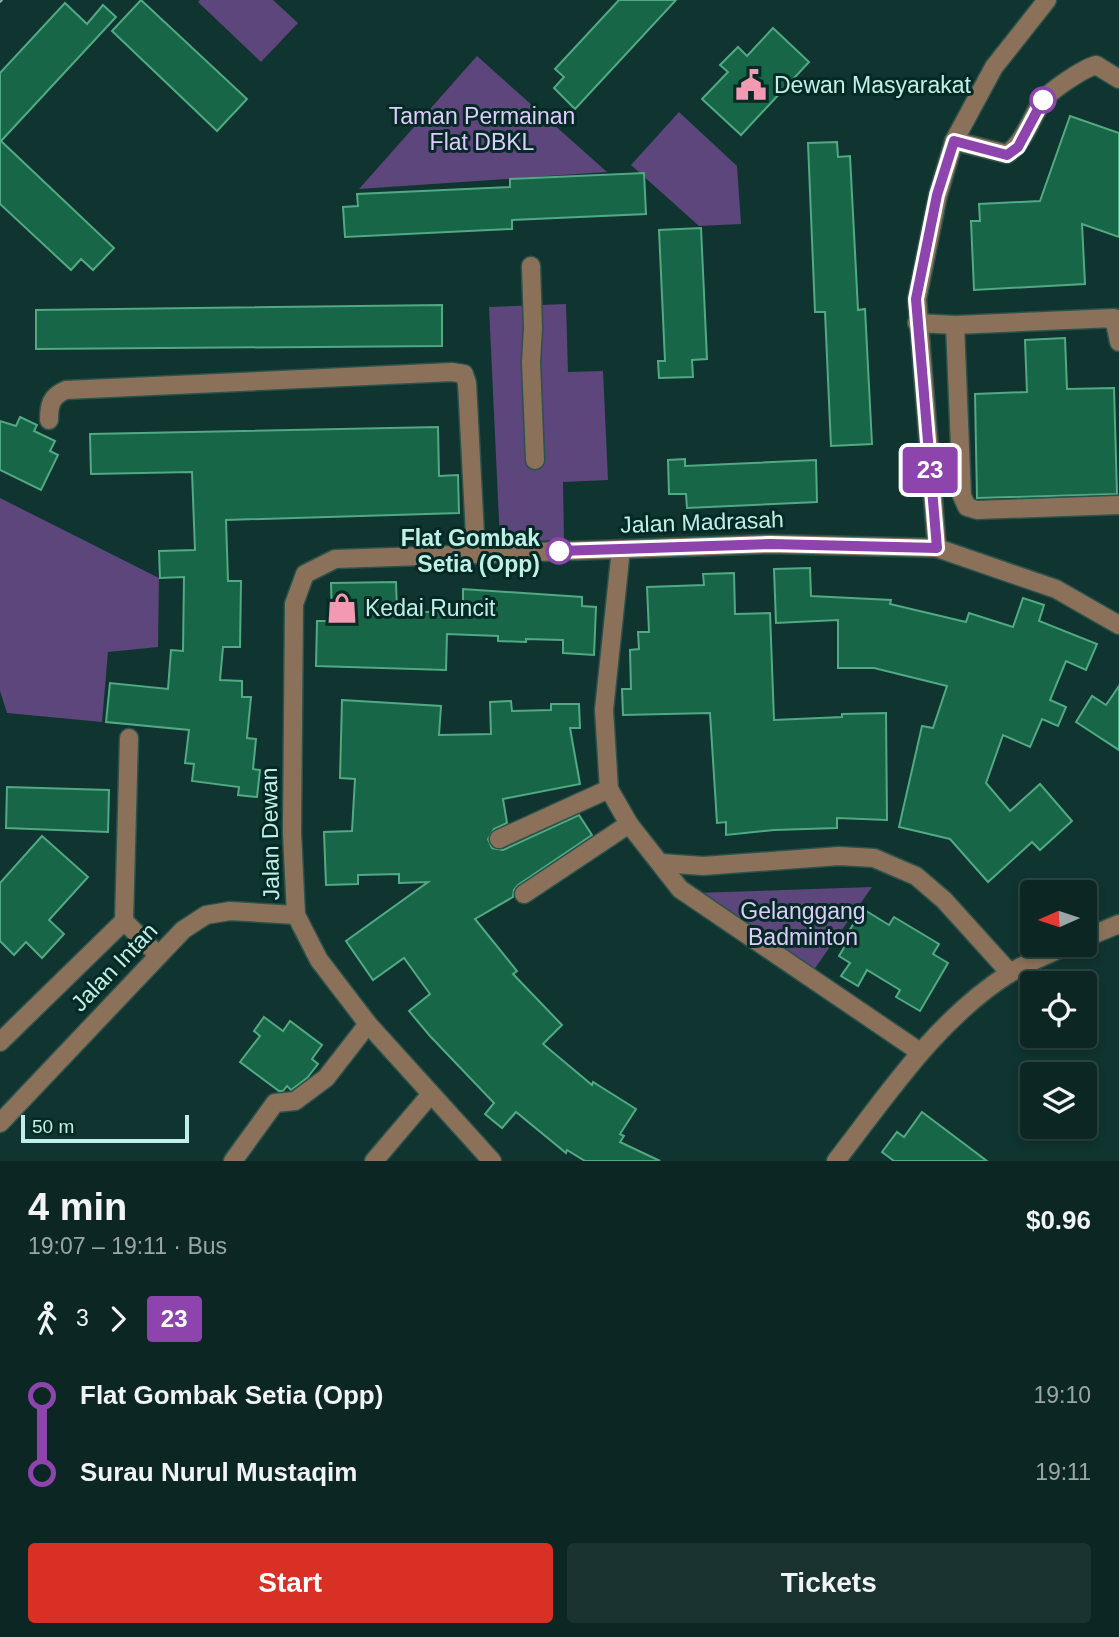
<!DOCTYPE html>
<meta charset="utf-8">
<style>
body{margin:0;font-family:Helvetica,sans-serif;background:#1a3330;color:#f1f3f6;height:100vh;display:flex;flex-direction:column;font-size:26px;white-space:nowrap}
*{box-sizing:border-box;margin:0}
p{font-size:23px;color:#9aa5a6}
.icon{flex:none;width:38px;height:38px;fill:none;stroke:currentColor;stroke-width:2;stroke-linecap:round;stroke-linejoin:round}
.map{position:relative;height:1161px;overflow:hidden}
.sheet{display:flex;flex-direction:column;background:#0c2723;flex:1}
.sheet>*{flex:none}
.badge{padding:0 14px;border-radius:5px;font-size:24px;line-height:46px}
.needle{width:46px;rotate:267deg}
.controls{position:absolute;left:1020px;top:880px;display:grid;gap:14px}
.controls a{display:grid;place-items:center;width:77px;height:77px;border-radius:7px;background:#0c2723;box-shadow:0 4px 10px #0003,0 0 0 2px #2c4441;font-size:35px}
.scale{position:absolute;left:21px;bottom:18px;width:168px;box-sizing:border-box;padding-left:7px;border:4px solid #bff0e7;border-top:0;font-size:19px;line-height:24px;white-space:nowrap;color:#bff0e7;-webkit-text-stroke:5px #052a25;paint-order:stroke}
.map>.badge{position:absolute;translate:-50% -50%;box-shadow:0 0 0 4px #fff}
.legs{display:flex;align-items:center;gap:10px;height:77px;padding:0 28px;font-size:23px}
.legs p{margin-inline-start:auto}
.headline{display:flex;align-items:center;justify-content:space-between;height:119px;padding:0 28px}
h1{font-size:38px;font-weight:600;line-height:52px}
.primary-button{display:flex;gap:14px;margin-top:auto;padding:14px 28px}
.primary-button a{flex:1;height:80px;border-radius:7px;background:#d93025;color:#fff;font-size:28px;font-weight:600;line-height:80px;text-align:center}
.primary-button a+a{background:#1a3330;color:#f1f3f6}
ul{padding:0 28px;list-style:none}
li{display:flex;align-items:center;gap:24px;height:77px;font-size:26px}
li i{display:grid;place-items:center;width:10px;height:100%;margin:0 9px;background:currentColor}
li i::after{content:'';width:18px;height:18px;margin:-9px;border:5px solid;border-radius:50%;background:#0c2723}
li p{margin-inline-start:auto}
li:first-child i{background:linear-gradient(#0000 50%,currentColor 0)}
li:last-child i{background:linear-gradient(currentColor 50%,#0000 0)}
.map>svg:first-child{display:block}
.green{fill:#5c467b}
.building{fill:#176647;stroke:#51aa83;stroke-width:2}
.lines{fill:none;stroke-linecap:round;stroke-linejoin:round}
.minor-casing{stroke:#2c524c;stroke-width:21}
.minor{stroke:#8b715a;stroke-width:18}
.tram{stroke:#85b2aa;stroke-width:2}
.line-1-casing{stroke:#fff;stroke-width:16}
.line-1{stroke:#8e44ad;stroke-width:10}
.stop-1-dot{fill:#fff;stroke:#8e44ad;stroke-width:3.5}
.labels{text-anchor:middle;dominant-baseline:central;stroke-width:6;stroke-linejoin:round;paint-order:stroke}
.poi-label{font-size:23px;fill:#bff0e7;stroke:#052a25;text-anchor:start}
.park-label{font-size:23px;fill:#dfccfe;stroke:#052a25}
.street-label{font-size:23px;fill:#bff0e7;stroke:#052a25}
.stop-label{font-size:23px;font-weight:bold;fill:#bff0e7;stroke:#052a25;text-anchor:end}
</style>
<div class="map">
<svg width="1119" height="1161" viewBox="0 0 1119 1161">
<rect width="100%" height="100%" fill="#10342f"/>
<!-- green -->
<g class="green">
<polygon points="200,0 273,0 298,23 261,62 198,2"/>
<polygon points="477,56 607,172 359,189"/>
<polygon points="679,112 737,166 741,224 699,226 631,165"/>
<polygon points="566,304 568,372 603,371 608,480 563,482 564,540 500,542 489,307"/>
<polygon points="0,498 159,578 158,647 108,652 102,722 7,713 0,691"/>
<polygon points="872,887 811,974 694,893"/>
</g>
<!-- building -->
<g class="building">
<polygon points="141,0 247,99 217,131 112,31"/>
<polygon points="619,0 676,0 575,109 554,88 564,77 555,69"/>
<polygon points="65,3 87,24 103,5 116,17 1,141 114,248 93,270 81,259 71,270 0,204 0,73"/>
<polygon points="773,28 809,62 741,135 702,99 728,72 720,65 738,47 747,56"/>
<polygon points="1070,116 1119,133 1119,237 1082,224 1085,284 974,290 971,221 980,221 979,204 1040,201"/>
<polygon points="837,142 838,157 850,156 858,310 865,309 872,444 831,446 825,312 815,312 808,143"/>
<polygon points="644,173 646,214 512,220 512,229 345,237 343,207 358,206 357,194 510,187 510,179"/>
<polygon points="701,228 707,359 692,360 693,377 659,378 658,361 665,361 659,230"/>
<polygon points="442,305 442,346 36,349 36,310"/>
<polygon points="1065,338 1067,389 1114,388 1117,494 977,498 975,394 1027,392 1025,340"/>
<polygon points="20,417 37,425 34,431 55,441 50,451 58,455 41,490 0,470 0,421 16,426"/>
<polygon points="438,427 439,476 458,475 459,513 226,520 228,581 241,581 240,647 223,647 220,680 242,681 242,697 251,697 247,738 256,739 253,769 260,770 257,797 238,795 239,787 192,781 194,764 185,763 189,730 106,722 110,683 168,689 171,650 183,651 184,577 160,578 159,551 195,550 192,472 91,474 90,434"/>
<polygon points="685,459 685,466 816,460 817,502 687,508 686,494 669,494 668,460"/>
<polygon points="810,568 811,596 891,600 890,604 966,622 969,613 1013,627 1023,598 1044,605 1039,621 1097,644 1086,670 1066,661 1050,700 1066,707 1058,726 1042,719 1030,747 1003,735 986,783 1010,811 1040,784 1072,821 1040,850 1032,842 988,882 950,839 899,827 922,726 933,728 947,686 874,668 838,668 838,620 776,623 774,569"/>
<polygon points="734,573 735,614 770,613 774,720 842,717 842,714 886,713 887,820 837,818 837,828 774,830 726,835 726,822 717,823 710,713 623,715 622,689 631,689 630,650 639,649 638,632 649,632 647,587 704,585 703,574"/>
<polygon points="396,582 397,611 463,613 463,589 582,597 582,606 596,607 594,655 563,653 563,640 526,639 526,642 498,641 498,636 447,634 446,670 316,666 317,621 332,621 331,583"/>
<polygon points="1119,686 1119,750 1076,722 1092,696 1106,705"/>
<polygon points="342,700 441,706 439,735 491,734 490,702 511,701 512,711 551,710 551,704 579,704 580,728 570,728 580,784 503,799 507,823 494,829 488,839 492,848 503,850 579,815 592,835 518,885 514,890 513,897 475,919 517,971 513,974 562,1025 543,1044 592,1085 593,1082 636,1109 620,1134 624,1136 620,1142 660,1161 585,1161 567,1150 566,1153 516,1112 502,1128 485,1114 494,1103 430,1036 409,1011 430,994 404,958 373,980 346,941 428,882 399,883 399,874 358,875 358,884 326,885 324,832 352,831 355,779 340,778"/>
<polygon points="7,787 109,790 108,832 6,828"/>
<polygon points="42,836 88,877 49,920 64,934 42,958 26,942 14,955 0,941 0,883"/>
<polygon points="863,909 889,925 894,917 939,944 933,954 948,963 920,1011 896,997 900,990 867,970 858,986 841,976 850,963 839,956 851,936 847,934"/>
<polygon points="264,1017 283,1031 290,1021 322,1045 312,1059 318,1064 307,1078 291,1090 287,1086 283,1091 279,1091 240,1062 260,1036 254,1031"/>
<polygon points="922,1112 987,1161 894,1161 882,1152 897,1132 904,1137"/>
</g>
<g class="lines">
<defs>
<g id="minor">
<path d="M 954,141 L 1007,154 C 1024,142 1030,121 1041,103 C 1048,92 1082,69 1096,65 L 1119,79"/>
<polyline points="531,266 533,328 531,362 535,460"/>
<polyline points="917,323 955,325 1114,318 1119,342"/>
<polyline points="955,325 962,496 967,507 977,510 1119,505"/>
<path d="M 49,420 C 49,405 51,396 66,390 L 452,372 L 464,374 L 467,383 L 476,554"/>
<polyline points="937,548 917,299 938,195 954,141 994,67 1047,0"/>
<polyline points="621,549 604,710 609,789 629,824 680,889 920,1052"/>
<polyline points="499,839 609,789"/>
<polyline points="661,863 703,866 839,856 874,858 916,876 944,900 1010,973"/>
<polyline points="524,894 629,824"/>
<polyline points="124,921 158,955"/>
<polyline points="1085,938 1119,924"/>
<polyline points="0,1042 124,921 129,738"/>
<polyline points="0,1123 183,930 206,915 230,911 296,915"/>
<polyline points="233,1161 275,1103 295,1101 326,1078 368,1024"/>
<polyline points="374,1161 431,1094"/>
<polyline points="492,1161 368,1024 319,960 296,915 292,833 294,604 305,574 335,559 770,544 937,548 1056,589 1119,625"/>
<path d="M 836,1161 C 888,1094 937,1019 1010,973 C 1028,962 1049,954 1068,945"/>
</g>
</defs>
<!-- minor casing -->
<use href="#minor" class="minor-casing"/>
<!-- minor -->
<use href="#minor" class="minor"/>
<!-- tram -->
<polyline class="tram" points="0,2 2,0"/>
</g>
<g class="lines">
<defs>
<polyline id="line-1" points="559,551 770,544 937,548 916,299 937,195 954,141 1007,155 1018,147 1043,100"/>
</defs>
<!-- line-1 casing -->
<use href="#line-1" class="line-1-casing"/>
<!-- line-1 -->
<use href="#line-1" class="line-1"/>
</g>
<!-- icons -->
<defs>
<symbol id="civic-bare" viewBox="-9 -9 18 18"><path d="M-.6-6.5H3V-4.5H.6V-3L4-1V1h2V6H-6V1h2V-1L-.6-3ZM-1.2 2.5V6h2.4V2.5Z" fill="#f19ab1" stroke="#052a25" stroke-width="2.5" paint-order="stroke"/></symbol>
<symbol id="shop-bare" viewBox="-9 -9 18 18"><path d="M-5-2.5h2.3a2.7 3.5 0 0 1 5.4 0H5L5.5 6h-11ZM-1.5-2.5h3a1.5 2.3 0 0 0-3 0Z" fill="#f19ab1" stroke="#052a25" stroke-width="2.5" paint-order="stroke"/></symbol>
</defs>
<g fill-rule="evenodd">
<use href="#civic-bare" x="729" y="63" width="44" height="44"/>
<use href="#shop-bare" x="320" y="586" width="44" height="44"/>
</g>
<!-- markers -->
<g class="stop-1-dot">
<circle cx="1043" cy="100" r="12"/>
<circle cx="559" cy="551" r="12"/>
</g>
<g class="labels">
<!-- poi labels -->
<g class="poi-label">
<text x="774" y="85">Dewan Masyarakat</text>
<text x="365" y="608">Kedai Runcit</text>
</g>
<!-- park labels -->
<g class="park-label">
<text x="482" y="116">Taman Permainan<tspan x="482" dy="26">Flat DBKL</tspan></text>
<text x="803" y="911">Gelanggang<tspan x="803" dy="26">Badminton</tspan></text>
</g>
<!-- street labels -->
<g class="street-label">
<text transform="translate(702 522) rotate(-2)">Jalan Madrasah</text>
<text transform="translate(270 834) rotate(-91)">Jalan Dewan</text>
<text transform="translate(114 967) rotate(-46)">Jalan Intan</text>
</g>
<!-- stop labels -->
<g class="stop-label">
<text x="540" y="538">Flat Gombak<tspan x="540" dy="26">Setia (Opp)</tspan></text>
</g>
</g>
</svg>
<div class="controls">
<a><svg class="needle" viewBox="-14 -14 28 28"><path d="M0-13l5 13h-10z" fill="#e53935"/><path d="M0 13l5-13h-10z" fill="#9aa5a6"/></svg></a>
<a><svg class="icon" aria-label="locate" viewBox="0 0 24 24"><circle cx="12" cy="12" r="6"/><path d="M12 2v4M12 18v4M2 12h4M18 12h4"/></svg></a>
<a><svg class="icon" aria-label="layers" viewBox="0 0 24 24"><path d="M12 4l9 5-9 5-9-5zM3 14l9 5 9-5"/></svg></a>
</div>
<div class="scale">50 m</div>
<b class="badge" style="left:930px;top:470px;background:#8e44ad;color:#fff">23</b>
</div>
<section class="sheet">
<div class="headline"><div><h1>4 min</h1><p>19:07 – 19:11 · Bus</p></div><b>$0.96</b></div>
<div class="legs"><svg class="icon" aria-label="walk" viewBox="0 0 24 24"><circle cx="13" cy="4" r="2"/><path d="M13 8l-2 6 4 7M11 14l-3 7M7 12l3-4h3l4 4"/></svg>3<svg class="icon" aria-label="forward" viewBox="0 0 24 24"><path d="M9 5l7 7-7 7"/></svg><b class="badge" style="background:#8e44ad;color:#fff">23</b></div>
<ul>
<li><i style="color:#8e44ad"></i><b>Flat Gombak Setia (Opp)</b><p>19:10</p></li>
<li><i style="color:#8e44ad"></i><b>Surau Nurul Mustaqim</b><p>19:11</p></li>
</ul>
<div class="primary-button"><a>Start</a><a>Tickets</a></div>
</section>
